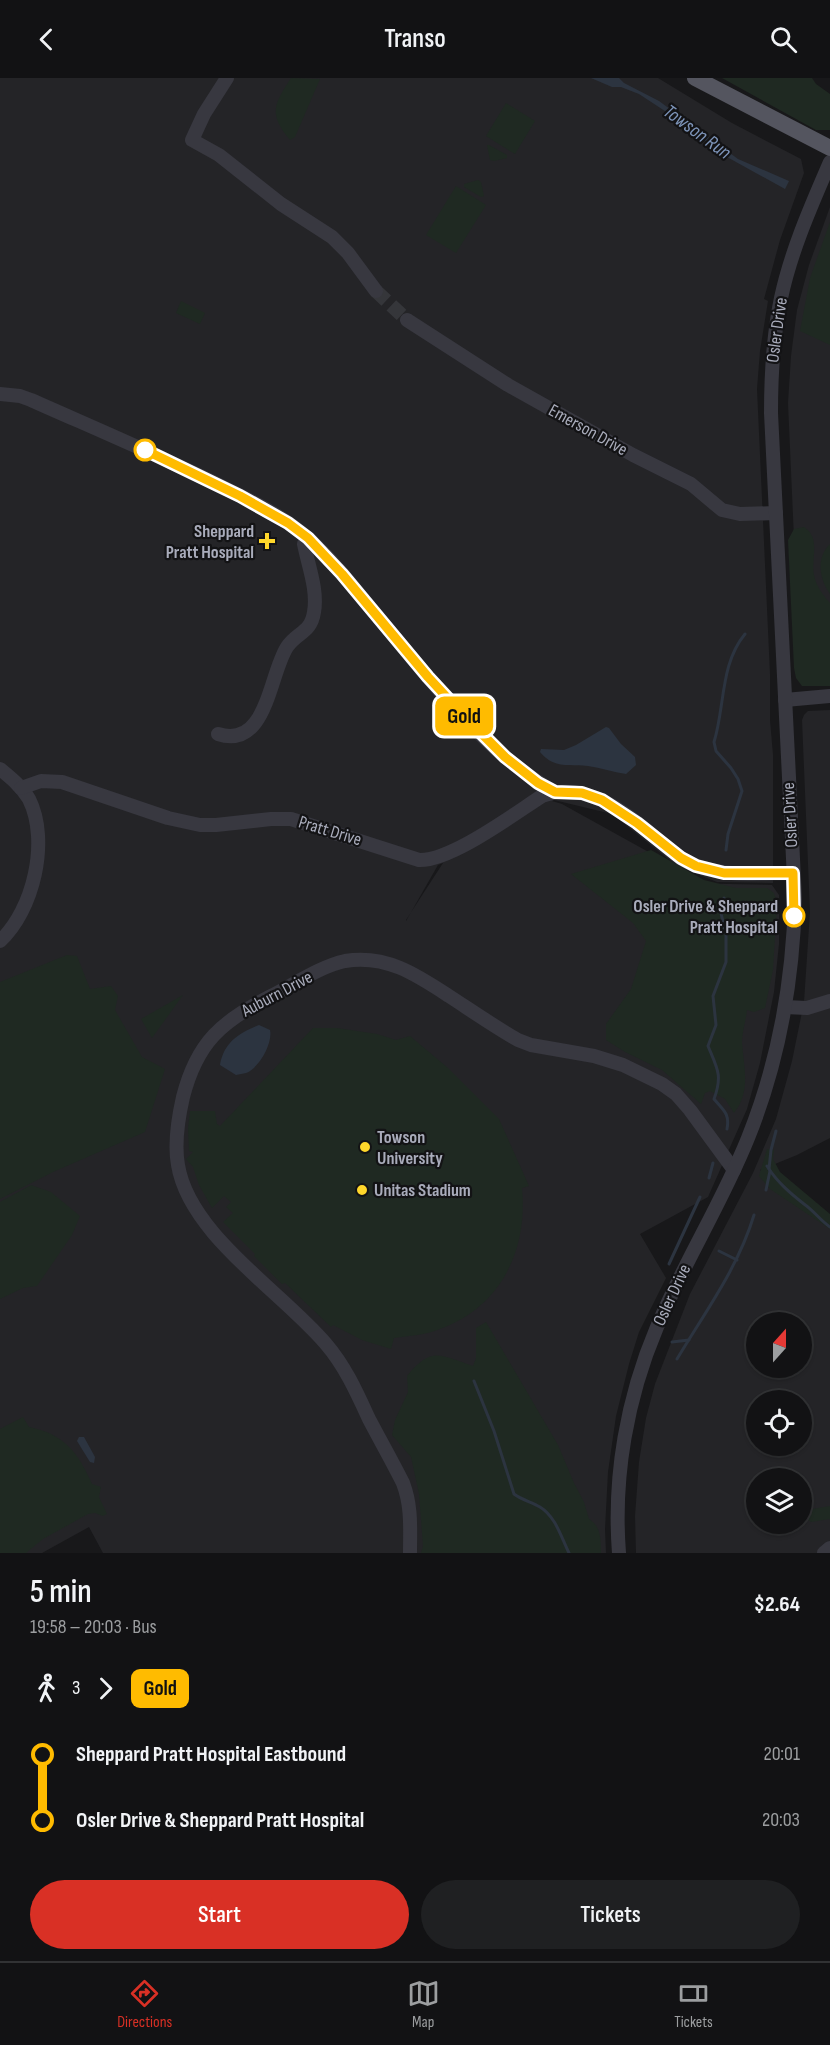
<!DOCTYPE html>
<meta charset="utf-8">
<style>
body{margin:0;font-family:"Sofia Sans Condensed",sans-serif;background:#1f2022;color:#f1f3f6;height:100vh;display:flex;flex-direction:column;font-size:22px;white-space:nowrap}
*{box-sizing:border-box;margin:0}
p{font-size:20px;color:#9c9ea0}
.icon{flex:none;width:33px;height:33px;fill:none;stroke:currentColor;stroke-width:2;stroke-linecap:round;stroke-linejoin:round}
.map{position:relative;height:1475px;overflow:hidden}
.side{display:flex;flex-direction:column;background:#121214;flex:1}
.side>*{flex:none}
.badge{padding:0 12px;border-radius:9px;font-size:21px;line-height:39px}
.needle{width:39px;rotate:21deg}
.fabs{position:absolute;left:746px;top:1234px;display:grid;gap:12px}
.fabs a{display:grid;place-items:center;width:66px;height:66px;border-radius:50%;background:#121214;box-shadow:0 2px 4px #0004,0 0 0 2px #313234;font-size:30px}
.map>.badge{position:absolute;translate:-50% -50%;box-shadow:0 0 0 3px #fff}
.legs{display:flex;align-items:center;gap:9px;height:66px;padding:0 30px;font-size:20px}
.legs p{margin-inline-start:auto}
.head{display:flex;align-items:center;justify-content:space-between;height:102px;padding:0 30px}
h1{font-size:33px;font-weight:600;line-height:45px}
.cta{display:flex;gap:12px;margin-top:auto;padding:12px 30px}
.cta a{flex:1;height:69px;border-radius:36px;background:#d93025;color:#fff;font-size:24px;font-weight:600;line-height:69px;text-align:center}
.cta a+a{background:#1f2022;color:#f1f3f6}
ul{padding:0 30px;list-style:none}
li{display:flex;align-items:center;gap:21px;height:66px;font-size:22px}
li i{display:grid;place-items:center;width:9px;height:100%;margin:0 8px;background:currentColor}
li i::after{content:'';width:15px;height:15px;margin:-8px;border:4px solid;border-radius:50%;background:#121214}
li p{margin-inline-start:auto}
li:first-child i{background:linear-gradient(#0000 50%,currentColor 0)}
li:last-child i{background:linear-gradient(currentColor 50%,#0000 0)}
header{display:flex;justify-content:space-between;align-items:center;height:78px;padding:0 30px;background:#121214;font-size:27px;font-weight:600}
.tabs{display:flex;justify-content:space-around;align-items:center;height:84px;border-top:2px solid #313234;background:#121214;font-size:16px;color:#9c9ea0}
.tabs a{display:grid;justify-items:center;gap:3px}
.tabs .on{color:#d93025}
.map>svg:first-child{display:block}
.built{fill:#242427;fill-rule:evenodd}
.green{fill:#1f2922}
.water{fill:#2c3440}
.lines{fill:none;stroke-linecap:round;stroke-linejoin:round}
.stream{stroke:#2c3440;stroke-width:3}
.minor-tunnel{stroke:#35363a;stroke-width:14;stroke-dasharray:14 7;stroke-linecap:butt}
.minor{stroke:#383840;stroke-width:14}
.major{stroke:#54555f;stroke-width:16}
.line-1-casing{stroke:#fff;stroke-width:14}
.line-1{stroke:#fb0;stroke-width:9}
.stop-1-dot{fill:#fff;stroke:#fb0;stroke-width:3}
.poi-dot{fill:#ffd72b;stroke:#131315;stroke-width:2}
.labels{text-anchor:middle;dominant-baseline:central;stroke-width:4.5;stroke-linejoin:round;paint-order:stroke}
.street-label{font-size:18px;fill:#a9acbb;stroke:#131315}
.poi-label{font-size:18px;font-weight:bold;fill:#a9acbb;stroke:#131315;text-anchor:start}
.stop-label{font-size:18px;font-weight:bold;fill:#a9acbb;stroke:#131315;text-anchor:end}
.water-label{font-size:20px;font-style:italic;fill:#7d94b9;stroke:#131315}
</style>
<header><svg class="icon" aria-label="back" viewBox="0 0 24 24"><path d="M15 5l-7 7 7 7"/></svg>Transo<svg class="icon" aria-label="search" viewBox="0 0 24 24"><circle cx="10" cy="10" r="6"/><path d="M15 15l6 6"/></svg></header>
<div class="map">
<svg width="830" height="1475" viewBox="0 0 830 1475">
<rect width="100%" height="100%" fill="#18181a"/>
<!-- built -->
<g class="built">
<path d="M 0,0 L 658,0 L 732,45 L 801,81 L 804,95 L 780,162 L 764,221 L 768,223 L 760,273 L 757,311 L 770,596 L 770,642 L 773,677 L 773,805 L 717,804 L 677,788 L 612,736 L 554,722 L 552,723 L 562,726 L 654,777 L 682,805 L 772,807 L 779,817 L 779,866 L 774,914 L 760,985 L 747,1031 L 708,1119 L 640,1156 L 666,1200 L 639,1254 L 629,1286 L 616,1338 L 608,1394 L 605,1451 L 606,1475 L 103,1475 L 89,1449 L 42,1475 L 0,1475 ZM 443,785 L 406,842 L 406,843 L 438,787 Z"/>
<polygon points="830,129 830,601 800,596 788,325 791,278 797,232 809,187"/>
<path d="M 830,632 L 830,1060 L 797,1077 L 760,1092 L 830,1145 L 830,1475 L 636,1475 L 635,1438 L 639,1384 L 646,1340 L 655,1306 L 690,1216 L 753,1095 L 776,1041 L 792,983 L 804,924 L 810,834 L 802,642 L 804,637 L 808,633 ZM 756,1245 L 801,1245 L 801,1290 L 756,1290 ZM 756,1323 L 801,1323 L 801,1368 L 756,1368 ZM 756,1401 L 801,1401 L 801,1446 L 756,1446 Z"/>
</g>
<!-- green -->
<g class="green">
<path d="M 291,0 L 320,1 L 295,59 L 290,62 C 268,36 274,26 291,0 Z"/>
<polygon points="722,0 812,0 816,6 830,16 830,52 816,52"/>
<polygon points="506,25 535,43 515,76 486,58"/>
<polygon points="487,67 489,67 507,77 507,80 494,83 490,82"/>
<polygon points="478,102 481,104 484,118 481,119 464,109 464,106"/>
<polygon points="456,108 486,127 456,175 426,157"/>
<polygon points="830,144 830,267 800,253 810,200"/>
<polygon points="181,223 205,235 200,246 176,235"/>
<path d="M 804,449 C 821,460 811,480 814,497 C 816,508 823,517 830,525 L 830,608 L 802,608 L 796,600 L 794,590 L 788,462 L 794,451 Z"/>
<path d="M 830,466 L 830,516 C 819,501 816,479 830,466 Z"/>
<path d="M 651,772 L 704,802 L 736,810 L 767,810 L 774,815 L 777,825 L 773,892 L 765,930 L 754,934 L 747,932 C 746,942 742,955 742,965 C 744,990 751,1014 734,1035 L 725,1021 L 710,1013 L 705,1015 L 701,1026 L 662,992 L 625,974 L 606,962 L 606,946 L 631,911 L 646,863 L 633,845 L 571,796 Z"/>
<polygon points="67,877 77,878 90,911 111,908 118,918 115,932 142,979 165,991 145,1054 53,1094 0,1121 0,904"/>
<polygon points="183,917 152,960 141,941"/>
<path d="M 313,950 L 337,950 L 377,956 L 396,962 L 410,958 L 448,990 L 499,1041 L 529,1108 L 522,1110 C 528,1172 501,1229 440,1251 C 425,1257 410,1258 394,1260 L 391,1271 L 362,1262 L 333,1247 L 331,1249 L 285,1205 L 282,1206 L 254,1178 L 255,1176 L 223,1144 L 233,1135 L 226,1129 L 231,1124 L 224,1118 L 212,1130 L 199,1107 L 193,1089 L 186,1081 L 193,1074 L 189,1073 L 188,1050 L 190,1033 L 215,1033 L 217,1046 L 220,1048 Z"/>
<polygon points="767,1071 774,1072 773,1081 780,1094 830,1136 830,1151 770,1111 759,1098"/>
<polygon points="31,1107 51,1114 80,1138 72,1157 37,1208 23,1210 0,1221 0,1124"/>
<path d="M 486,1244 L 558,1367 L 574,1405 L 584,1424 L 589,1441 C 601,1448 601,1462 601,1475 L 421,1475 L 423,1468 L 419,1416 L 411,1379 L 392,1357 L 395,1342 L 408,1314 L 407,1298 C 432,1267 441,1278 473,1288 L 476,1280 L 476,1250 Z"/>
<path d="M 23,1339 L 29,1349 C 64,1356 78,1374 92,1406 L 101,1409 L 99,1419 L 107,1436 L 103,1438 L 95,1435 L 88,1436 L 43,1461 L 26,1475 L 0,1475 L 0,1351 Z"/>
<polygon points="830,1428 830,1441 811,1444 801,1436 801,1433"/>
</g>
<!-- water -->
<g class="water">
<polygon points="591,0 619,0 624,5 659,23 738,81 789,103 785,111 727,79 671,37 639,16 621,9 612,9"/>
<path d="M 606,649 L 609,650 L 621,666 L 635,679 L 636,687 L 626,696 C 613,694 601,690 588,688 C 569,686 554,691 540,674 L 541,671 L 564,672 L 576,667 Z"/>
<path d="M 259,947 L 270,952 C 273,965 259,990 246,995 C 243,996 239,996 236,997 L 220,987 C 224,964 239,955 259,947 Z"/>
<polygon points="79,1359 84,1359 95,1379 94,1385 90,1384 77,1363"/>
</g>
<g class="lines">
<!-- stream -->
<g class="stream">
<path d="M 726,772 L 728,756 L 742,713 L 738,701 L 731,690 L 716,673 L 714,664 C 725,629 720,586 745,556"/>
<path d="M 724,820 L 719,827 L 726,856 L 726,884 L 713,918 L 716,947 L 708,968 C 717,990 723,997 714,1021 C 723,1032 730,1035 727,1051"/>
<path d="M 767,1088 C 777,1104 790,1115 804,1126 C 814,1133 820,1142 830,1149"/>
<polyline points="769,1091 771,1072 776,1053"/>
<polyline points="709,1100 713,1085"/>
<polyline points="766,1112 770,1093"/>
<polyline points="719,1173 737,1182"/>
<polyline points="669,1186 700,1119"/>
<polyline points="672,1264 689,1262"/>
<path d="M 677,1281 C 705,1234 738,1190 754,1137"/>
<path d="M 474,1303 L 494,1353 L 514,1416 C 522,1422 532,1424 540,1429 C 556,1439 561,1459 569,1475"/>
</g>
<!-- minor-tunnel -->
<polyline class="minor-tunnel" points="376,213 407,242"/>
<!-- minor -->
<g class="minor">
<polyline points="227,0 204,36 192,62 219,77 281,126 332,159 348,175 376,213"/>
<polyline points="407,242 508,307 633,377 691,406 722,432 740,436 776,435"/>
<path d="M 0,316 L 20,318 L 31,322 C 94,350 158,377 221,408 C 251,423 284,438 310,462 C 330,480 347,501 364,522 C 420,588 479,672 555,714"/>
<polyline points="785,622 830,618"/>
<path d="M 218,656 C 267,672 269,597 287,569 C 297,554 311,555 314,534 C 318,512 308,487 304,466 L 308,460"/>
<path d="M 0,691 C 11,700 22,709 29,721 C 50,763 33,833 0,863"/>
<path d="M 21,710 L 41,703 L 62,704 L 168,740 L 200,747 L 216,747 L 271,741 L 291,741 L 419,782 C 451,783 514,736 542,718 C 582,703 620,730 649,754 C 664,767 679,782 697,788 C 728,799 761,795 793,795"/>
<polyline points="785,929 807,930 830,923"/>
<path d="M 410,1475 C 410,1450 412,1429 403,1405 C 392,1383 380,1362 369,1341 C 357,1315 345,1288 326,1266 C 282,1214 189,1156 178,1087 C 174,1065 178,1041 183,1019 C 197,964 222,943 271,918 C 293,907 321,888 345,883 C 386,876 417,897 449,918 C 472,933 495,949 518,962 L 531,967 L 594,978 L 623,987 L 662,1006 L 676,1016 L 690,1032 L 734,1092"/>
<path d="M 619,1475 C 613,1398 627,1320 657,1249 C 684,1184 722,1125 748,1060 C 779,983 793,903 795,821 L 771,335 C 771,296 773,258 781,220 C 791,173 811,128 830,84"/>
<polyline points="824,1475 830,1470"/>
</g>
<!-- major -->
<polyline class="major" points="695,0 830,70"/>
</g>
<g class="lines">
<defs>
<polyline id="line-1" points="145,372 240,418 288,445 308,460 342,496 428,599 466,640 505,679 538,705 555,714 582,715 602,722 637,745 681,780 696,788 724,795 793,795 794,838"/>
</defs>
<!-- line-1 casing -->
<use href="#line-1" class="line-1-casing"/>
<!-- line-1 -->
<use href="#line-1" class="line-1"/>
</g>
<!-- markers -->
<g class="stop-1-dot">
<circle cx="145" cy="372" r="10"/>
<circle cx="794" cy="838" r="10"/>
</g>
<g class="poi-dot">
<path d="M264 454h6v6h6v6h-6v6h-6v-6h-6v-6h6z"/>
<circle cx="365" cy="1069" r="6"/>
<circle cx="362" cy="1112" r="6"/>
</g>
<g class="labels">
<!-- street labels -->
<g class="street-label">
<text transform="translate(777 252) rotate(-82)">Osler Drive</text>
<text transform="translate(588 352) rotate(29)">Emerson Drive</text>
<text transform="translate(790 737) rotate(-93)">Osler Drive</text>
<text transform="translate(330 753) rotate(17)">Pratt Drive</text>
<text transform="translate(277 916) rotate(-28)">Auburn Drive</text>
<text transform="translate(672 1217) rotate(-65)">Osler Drive</text>
</g>
<!-- poi labels -->
<g class="poi-label">
<text x="254" y="453" text-anchor="end">Sheppard<tspan x="254" dy="21">Pratt Hospital</tspan></text>
<text x="377" y="1059">Towson<tspan x="377" dy="21">University</tspan></text>
<text x="374" y="1112">Unitas Stadium</text>
</g>
<!-- stop labels -->
<g class="stop-label">
<text x="778" y="828">Osler Drive &amp; Sheppard<tspan x="778" dy="21">Pratt Hospital</tspan></text>
</g>
<!-- water labels -->
<g class="water-label">
<text transform="translate(697 54) rotate(36)">Towson Run</text>
</g>
</g>
</svg>
<div class="fabs">
<a><svg class="needle" viewBox="-14 -14 28 28"><path d="M0-13l5 13h-10z" fill="#e53935"/><path d="M0 13l5-13h-10z" fill="#9c9ea0"/></svg></a>
<a><svg class="icon" aria-label="locate" viewBox="0 0 24 24"><circle cx="12" cy="12" r="6"/><path d="M12 2v4M12 18v4M2 12h4M18 12h4"/></svg></a>
<a><svg class="icon" aria-label="layers" viewBox="0 0 24 24"><path d="M12 4l9 5-9 5-9-5zM3 14l9 5 9-5"/></svg></a>
</div>
<b class="badge" style="left:464px;top:638px;background:#fb0;color:#111">Gold</b>
</div>
<section class="side">
<div class="head"><div><h1>5 min</h1><p>19:58 – 20:03 · Bus</p></div><b>$2.64</b></div>
<div class="legs"><svg class="icon" aria-label="walk" viewBox="0 0 24 24"><circle cx="13" cy="4" r="2"/><path d="M13 8l-2 6 4 7M11 14l-3 7M7 12l3-4h3l4 4"/></svg>3<svg class="icon" aria-label="forward" viewBox="0 0 24 24"><path d="M9 5l7 7-7 7"/></svg><b class="badge" style="background:#fb0;color:#111">Gold</b></div>
<ul>
<li><i style="color:#fb0"></i><b>Sheppard Pratt Hospital Eastbound</b><p>20:01</p></li>
<li><i style="color:#fb0"></i><b>Osler Drive &amp; Sheppard Pratt Hospital</b><p>20:03</p></li>
</ul>
<div class="cta"><a>Start</a><a>Tickets</a></div>
</section>
<nav class="tabs">
<a class="on"><svg class="icon" aria-label="directions" viewBox="0 0 24 24"><path d="M12 3l9 9-9 9-9-9zM9 14v-3h6M13 9l2 2-2 2"/></svg>Directions</a>
<a><svg class="icon" aria-label="map" viewBox="0 0 24 24"><path d="M3 6l6-2 6 2 6-2v14l-6 2-6-2-6 2zM9 4v14M15 6v14"/></svg>Map</a>
<a><svg class="icon" aria-label="tickets" viewBox="0 0 24 24"><path d="M3 7h18v10H3zM15 7v10"/></svg>Tickets</a>
</nav>
